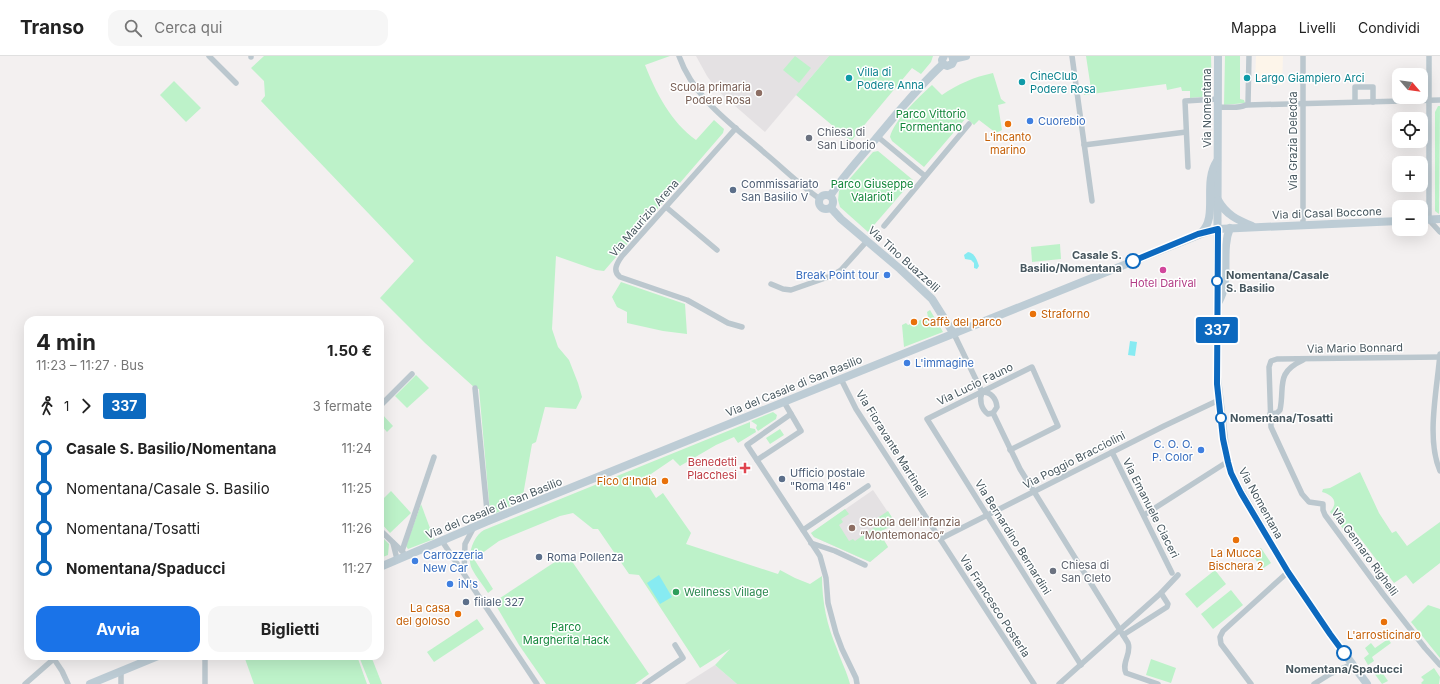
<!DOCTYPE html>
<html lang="it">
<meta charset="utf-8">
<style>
body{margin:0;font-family:Inter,sans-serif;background:#f6f6f6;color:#222;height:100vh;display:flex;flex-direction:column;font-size:15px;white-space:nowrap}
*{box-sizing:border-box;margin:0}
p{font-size:13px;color:#767676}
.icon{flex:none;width:22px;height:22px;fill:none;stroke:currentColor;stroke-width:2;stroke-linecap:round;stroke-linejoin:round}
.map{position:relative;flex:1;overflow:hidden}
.side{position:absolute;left:24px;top:260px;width:360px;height:344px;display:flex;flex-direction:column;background:#fff;border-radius:12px;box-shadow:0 4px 16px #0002}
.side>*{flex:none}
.badge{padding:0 8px;border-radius:3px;font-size:14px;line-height:26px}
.needle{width:26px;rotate:118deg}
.fabs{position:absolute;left:1392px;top:12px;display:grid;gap:8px}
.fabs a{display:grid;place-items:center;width:36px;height:36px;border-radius:8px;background:#fff;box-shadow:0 4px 16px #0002;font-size:20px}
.map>.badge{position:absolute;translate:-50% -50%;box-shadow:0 0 0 2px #fff}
.legs{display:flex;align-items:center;gap:6px;height:44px;padding:0 12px;font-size:13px}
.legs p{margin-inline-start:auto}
.head{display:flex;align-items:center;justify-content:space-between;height:68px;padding:0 12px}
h1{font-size:22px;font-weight:700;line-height:30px}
.primary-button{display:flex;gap:8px;margin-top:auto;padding:8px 12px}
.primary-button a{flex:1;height:46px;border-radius:12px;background:#1a73e8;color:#fff;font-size:16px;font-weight:700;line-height:46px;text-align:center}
.primary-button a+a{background:#f6f6f6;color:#222}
ul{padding:0 12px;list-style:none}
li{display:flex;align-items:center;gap:14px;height:40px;font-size:15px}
li i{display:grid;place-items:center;width:6px;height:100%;margin:0 5px;background:currentColor}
li i::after{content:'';width:10px;height:10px;margin:-5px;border:3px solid;border-radius:50%;background:#fff}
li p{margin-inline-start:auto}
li:first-child i{background:linear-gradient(#0000 50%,currentColor 0)}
li:last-child i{background:linear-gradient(currentColor 50%,#0000 0)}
header{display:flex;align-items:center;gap:24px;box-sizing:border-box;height:56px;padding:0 20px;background:#fff;border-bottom:1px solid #e0e0e0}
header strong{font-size:19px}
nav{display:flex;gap:22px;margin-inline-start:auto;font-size:14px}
.search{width:280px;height:36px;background:#f6f6f6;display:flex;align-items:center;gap:10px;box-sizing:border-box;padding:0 14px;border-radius:12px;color:#767676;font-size:15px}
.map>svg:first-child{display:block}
.commercial{fill:#fdf5ea}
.education{fill:#e4e1e3}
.green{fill:#bdf2c9}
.water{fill:#87ebf2}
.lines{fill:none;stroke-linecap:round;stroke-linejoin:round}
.street{stroke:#bbc7ce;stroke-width:5.5}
.secondary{stroke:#bdccd5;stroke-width:8}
.line-1-casing{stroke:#fff;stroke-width:9}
.line-1{stroke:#0c69bf;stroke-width:6}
.culture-dot{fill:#0f9aa8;stroke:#fff;stroke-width:1.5}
.education-dot{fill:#8d6e63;stroke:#fff;stroke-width:1.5}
.shop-dot{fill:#3f7fe0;stroke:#fff;stroke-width:1.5}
.food-dot{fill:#e8710a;stroke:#fff;stroke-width:1.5}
.worship-dot{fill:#6b7280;stroke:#fff;stroke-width:1.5}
.service-dot{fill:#5c6f8a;stroke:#fff;stroke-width:1.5}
.stop-1-dot{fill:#fff;stroke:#0c69bf;stroke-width:2}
.hotel-dot{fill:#d1479c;stroke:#fff;stroke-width:1.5}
.health-dot{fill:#e0444e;stroke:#fff;stroke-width:1.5}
.leisure-dot{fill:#2e9e5b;stroke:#fff;stroke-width:1.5}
.labels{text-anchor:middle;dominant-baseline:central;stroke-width:3;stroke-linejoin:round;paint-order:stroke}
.culture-label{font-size:11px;fill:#0d838f;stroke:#fff;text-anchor:start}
.education-label{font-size:11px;fill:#785e54;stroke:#fff;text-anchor:end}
.street-label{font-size:11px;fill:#47575f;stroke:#fff}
.park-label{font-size:11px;fill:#12863a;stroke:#fff}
.shop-label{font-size:11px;fill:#366cbe;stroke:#fff;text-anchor:start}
.worship-label{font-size:11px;fill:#5b616d;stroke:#fff;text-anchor:start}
.food-label{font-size:11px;fill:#c56008;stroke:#fff}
.service-label{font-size:11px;fill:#4e5e75;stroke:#fff;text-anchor:start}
.stop-label{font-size:11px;font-weight:bold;fill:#47575f;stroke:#fff;text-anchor:start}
.hotel-label{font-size:11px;fill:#b23c85;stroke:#fff}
.health-label{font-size:11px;fill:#be3a42;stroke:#fff;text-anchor:end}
.leisure-label{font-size:11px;fill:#27864d;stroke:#fff;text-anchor:start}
</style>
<header>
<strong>Transo</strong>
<div class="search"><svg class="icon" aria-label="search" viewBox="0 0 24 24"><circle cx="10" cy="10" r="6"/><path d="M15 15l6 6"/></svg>Cerca qui</div>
<nav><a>Mappa</a><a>Livelli</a><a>Condividi</a></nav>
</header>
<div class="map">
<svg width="1440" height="628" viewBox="0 0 1440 628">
<rect width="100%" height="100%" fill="#f3f0f0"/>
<!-- commercial -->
<polygon class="commercial" points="1256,0 1283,0 1282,29 1255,28"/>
<!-- education -->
<g class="education">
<polygon points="696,0 829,0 765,76 718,35 707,20"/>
<polygon points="873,434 896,468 879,476 888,491 870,506 814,481 811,477"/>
<polygon points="715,609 737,628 685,628"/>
</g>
<!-- green -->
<g class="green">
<path d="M 264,0 L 670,0 L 645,9 C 656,37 671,66 696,84 L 714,64 L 724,73 L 723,77 L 604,215 L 596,214 L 556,200 L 552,273 L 558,291 L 569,304 L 578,327 L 582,341 L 576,353 L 545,351 L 536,386 L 532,388 L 522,445 L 494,458 L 490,456 L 479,333 L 475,332 L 425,287 L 380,242 L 414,205 L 261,45 L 265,40 L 264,25 L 251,12 Z"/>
<polygon points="795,0 811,12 799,27 783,14"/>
<polygon points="829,0 933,0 931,6 921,18 912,12 851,85 796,39"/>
<polygon points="1086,0 1211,0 1212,40 1190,42 1190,35 1182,35 1181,31 1167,34 1166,28 1084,39 1084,34 1091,33"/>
<polygon points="1225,0 1240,0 1240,43 1244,44 1245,47 1224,49"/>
<path d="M 993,17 L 1001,43 L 1006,47 L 998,49 L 1002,74 L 996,77 L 979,64 L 974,69 L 966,62 L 924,111 L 892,85 L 890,81 C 894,64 919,41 932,29 L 942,39 C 958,28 974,21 993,17 Z"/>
<polygon points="174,25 201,52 186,66 160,39"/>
<polygon points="1438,50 1440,50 1439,158 1435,155 1435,56"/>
<polygon points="878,95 913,124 868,176 840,151 838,144 839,135 873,96"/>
<polygon points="1060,188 1061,203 1032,206 1031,191"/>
<polygon points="621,226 685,248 687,278 663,275 627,267 627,256 617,251 612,241"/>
<polygon points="930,254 943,276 904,291 902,269 906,267 908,269 928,261 927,256"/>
<polygon points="416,319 429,332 407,352 395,340"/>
<polygon points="773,356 777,359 776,363 758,375 756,372 757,369 751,365"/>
<polygon points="382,358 393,370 387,376 380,368 380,361"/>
<path d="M 750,366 L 750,372 L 755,373 L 756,376 L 738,387 L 734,381 L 716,389 L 680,410 L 673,403 L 651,418 L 646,426 L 656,442 L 663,437 L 691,477 L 686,488 L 778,518 L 780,514 L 795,522 L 810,528 L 822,520 C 822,546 827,570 837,593 C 841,605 847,616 850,628 L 737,628 L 715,609 L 730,593 L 700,612 L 639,519 L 629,518 L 598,473 L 593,473 L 573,457 L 560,460 L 499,485 L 474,503 L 493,533 L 488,537 C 483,529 476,521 472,513 C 466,501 473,480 484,474 Z"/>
<polygon points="780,373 784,379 770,388 766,382"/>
<path d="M 1360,416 L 1379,457 L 1392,477 L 1396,475 L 1407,490 L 1440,466 L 1440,507 L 1413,528 L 1406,519 L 1394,527 L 1354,474 L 1348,479 L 1330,456 C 1339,446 1333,439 1322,436 L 1323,433 L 1330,432 Z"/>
<polygon points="391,435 411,457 390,477 380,466 380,446"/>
<polygon points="421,448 434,483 408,493 406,490"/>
<polygon points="845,453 849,458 841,463 843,466 839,469 849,485 853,483 855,485 875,471 874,469 878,466 876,463 888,455 896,468 879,476 888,491 870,506 814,481 811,477"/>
<polygon points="380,479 389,488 388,499 380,502"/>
<polygon points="1261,492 1271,507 1262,513 1252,498"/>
<polygon points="567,498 649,618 635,628 546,628 519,589 494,546"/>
<polygon points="1215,514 1226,528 1197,552 1185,538"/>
<polygon points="1231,534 1243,549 1213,573 1201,558"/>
<polygon points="1428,549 1440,553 1440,602 1411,566"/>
<polygon points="477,563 484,573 434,606 427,596"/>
<polygon points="1388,583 1391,587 1372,601 1374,605 1368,609 1364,602 1369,598 1365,592 1371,587 1375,592"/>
<polygon points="244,600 357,600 367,628 254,628"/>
<polygon points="371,600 382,628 370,628 360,603"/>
<polygon points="1151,603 1176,612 1171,627 1146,619"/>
<polygon points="1377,609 1388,625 1382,628 1371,613"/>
<polygon points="1434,612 1440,621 1439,628 1422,628 1421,627 1424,624 1421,621"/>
</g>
<!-- water -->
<g class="water">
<path d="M 968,196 C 975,197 977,204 979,210 L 977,213 L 974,212 L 974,207 L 971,204 L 965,203 L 964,199 Z"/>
<polygon points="1130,285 1137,286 1135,300 1128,299"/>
<polygon points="659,519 672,541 660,548 647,527"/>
</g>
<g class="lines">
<!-- street -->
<g class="street">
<polyline points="209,0 236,27"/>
<polyline points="251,0 251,1"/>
<path d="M 679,0 C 694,43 733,69 766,98 C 784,113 801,130 820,143"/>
<polyline points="1072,0 1092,145"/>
<polyline points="1303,0 1303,169"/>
<polyline points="1429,0 1429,164 1440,176"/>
<polyline points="1355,46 1355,31 1373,31 1373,46"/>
<polyline points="1247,49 1440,44"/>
<path d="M 1217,51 C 1226,51 1240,53 1248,48 L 1249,0"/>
<path d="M 736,72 L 622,200 C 617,207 612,215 620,221 L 687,244 L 728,267 L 742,271"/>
<polyline points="878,81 925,120"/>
<polyline points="1084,89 1186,76"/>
<polyline points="1188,111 1185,45 1217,43"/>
<polyline points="666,151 717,194"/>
<polyline points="884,170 969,68"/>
<polyline points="771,228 783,233 791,234 831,220 841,214 867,185"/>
<polyline points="954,278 982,336"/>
<path d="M 1440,298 C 1437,334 1426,383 1440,415"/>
<polyline points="1440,301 1277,303 1271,305 1269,311 1271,371 1302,438 1309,446 1323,448 1323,454 1325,459 1383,538 1425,592 1440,609"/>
<polyline points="841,323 856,353 1034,628"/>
<polyline points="475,332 488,465"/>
<path d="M 982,336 C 991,336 996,342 997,351 L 993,357 L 988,358 C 981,353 979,344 982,336 Z"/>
<polyline points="380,350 412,318"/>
<path d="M 993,357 L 1020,413 L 1128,587 C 1132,598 1121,606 1126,617 L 1158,628"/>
<polyline points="791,358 747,389 820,500 826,522 828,547 836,577 842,593 856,622 857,628"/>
<path d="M 1270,358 L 1277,357 L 1280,354 C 1285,330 1275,317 1303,304"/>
<polyline points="1010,394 1058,370 1032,311 927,363 1081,609"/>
<polyline points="1112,396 1172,517"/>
<polyline points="757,404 801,375 784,346"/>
<polyline points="1144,459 1227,406"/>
<polyline points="380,474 403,496"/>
<polyline points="803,474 868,430"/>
<polyline points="940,483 1164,370 1219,344"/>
<polyline points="442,485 537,628"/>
<polyline points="393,487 397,503"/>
<polyline points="811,487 835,495 865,509"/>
<polyline points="402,495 434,401"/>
<polyline points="464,516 465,488 474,471"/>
<polyline points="1123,579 1167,551 1168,548 1161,537"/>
<polyline points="205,600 205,628"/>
<polyline points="54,603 62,615 68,628"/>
<polyline points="121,616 121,628"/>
<polyline points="25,628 57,600"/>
<polyline points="645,628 683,602 675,589"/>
<polyline points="1059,628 1161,537 1178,519"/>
<polyline points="1251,628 1221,588 1220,581 1223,575 1288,516"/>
<polyline points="1314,628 1330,618 1352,608"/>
</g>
<!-- secondary -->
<g class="secondary">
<polyline points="1218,0 1217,321 1226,399 1231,417 1239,432 1288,516 1330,578 1367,628"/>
<polyline points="953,3 966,0"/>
<polyline points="943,8 947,10 952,8 954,4 952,0"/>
<polyline points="943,8 942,4 944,0"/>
<circle cx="826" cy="146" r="7"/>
<path d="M 830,140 C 844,119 862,100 878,80 C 899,55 919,30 943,8"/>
<path d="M 1218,144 C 1226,159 1238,164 1252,170"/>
<polyline points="831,152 841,163 900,213 932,243 954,278"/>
<polyline points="1421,164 1440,163"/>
<path d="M 1201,177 C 1219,161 1202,127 1217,105"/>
<path d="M 1218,247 C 1232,225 1220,196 1230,172"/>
<polyline points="380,511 488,465 1201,178 1218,173 1399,165"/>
<polyline points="90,628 158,600"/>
</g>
</g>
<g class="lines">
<defs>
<polyline id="line-1" points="1133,205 1198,178 1218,173 1217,328 1223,383 1228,406 1231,417 1241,437 1288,516 1330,578 1344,597"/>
</defs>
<!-- line-1 casing -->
<use href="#line-1" class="line-1-casing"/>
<!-- line-1 -->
<use href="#line-1" class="line-1"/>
</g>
<!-- markers -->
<g class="culture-dot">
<circle cx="849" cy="22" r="4"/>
<circle cx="1247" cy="22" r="4"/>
<circle cx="1022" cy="26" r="4"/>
</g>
<g class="education-dot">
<circle cx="759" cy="37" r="4"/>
<circle cx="852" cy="472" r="4"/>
</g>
<g class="shop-dot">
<circle cx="1030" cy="65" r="4"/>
<circle cx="887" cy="219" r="4"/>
<circle cx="907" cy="307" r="4"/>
<circle cx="1201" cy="394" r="4"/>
<circle cx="415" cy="505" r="4"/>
<circle cx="450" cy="528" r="4"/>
</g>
<g class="food-dot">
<circle cx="1008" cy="68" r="4"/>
<circle cx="1033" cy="258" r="4"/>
<circle cx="914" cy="266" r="4"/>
<circle cx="665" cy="425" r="4"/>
<circle cx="1236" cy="484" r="4"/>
<circle cx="458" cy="558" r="4"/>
<circle cx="1384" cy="566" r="4"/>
</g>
<g class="worship-dot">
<circle cx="809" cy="82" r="4"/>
<circle cx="1053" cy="515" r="4"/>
</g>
<g class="service-dot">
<circle cx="733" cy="134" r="4"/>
<circle cx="782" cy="423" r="4"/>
<circle cx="539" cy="501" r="4"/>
<circle cx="466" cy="546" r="4"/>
</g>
<g class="stop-1-dot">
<circle cx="1133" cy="205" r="7"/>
<circle cx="1217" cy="225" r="5"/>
<circle cx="1221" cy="362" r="5"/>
<circle cx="1344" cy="597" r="7"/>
</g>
<circle class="hotel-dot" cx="1163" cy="214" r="4"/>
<path class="health-dot" d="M743 406h4v4h4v4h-4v4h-4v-4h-4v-4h4z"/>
<circle class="leisure-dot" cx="676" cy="536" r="4"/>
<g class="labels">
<!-- culture labels -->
<g class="culture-label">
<text x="857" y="16">Villa di<tspan x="857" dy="13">Podere Anna</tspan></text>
<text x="1030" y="20">CineClub<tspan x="1030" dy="13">Podere Rosa</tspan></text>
<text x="1255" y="22">Largo Giampiero Arci</text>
</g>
<!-- education labels -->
<g class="education-label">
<text x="751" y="31">Scuola primaria<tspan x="751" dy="13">Podere Rosa</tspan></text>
<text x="860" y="466" text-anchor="start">Scuola dell’infanzia<tspan x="860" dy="13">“Montemonaco”</tspan></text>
</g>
<!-- street labels -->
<g class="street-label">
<text transform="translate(1207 52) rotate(-90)">Via Nomentana</text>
<text transform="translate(1293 85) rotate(-90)">Via Grazia Deledda</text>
<text transform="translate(1327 157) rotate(-2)">Via di Casal Boccone</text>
<text transform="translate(644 162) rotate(-49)">Via Maurizio Arena</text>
<text transform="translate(904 203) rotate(42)">Via Tino Buazzelli</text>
<text transform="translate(1355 292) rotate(-1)">Via Mario Bonnard</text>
<text transform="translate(975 328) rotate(-26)">Via Lucio Fauno</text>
<text transform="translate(794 330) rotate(-22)">Via del Casale di San Basilio</text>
<text transform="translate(892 388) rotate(58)">Via Fioravante Martinelli</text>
<text transform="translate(1074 404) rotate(-27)">Via Poggio Bracciolini</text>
<text transform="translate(1261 447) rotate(61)">Via Nomentana</text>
<text transform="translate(494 452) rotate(-22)">Via del Casale di San Basilio</text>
<text transform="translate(1151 452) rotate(63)">Via Emanuele Ciaceri</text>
<text transform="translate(1013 481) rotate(58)">Via Bernardino Bernardini</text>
<text transform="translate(1365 496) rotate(54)">Via Gennaro Righelli</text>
<text transform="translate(995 550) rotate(57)">Via Francesco Posterla</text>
</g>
<!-- park labels -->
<g class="park-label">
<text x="931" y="58">Parco Vittorio<tspan x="931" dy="13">Formentano</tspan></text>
<text x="872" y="128">Parco Giuseppe<tspan x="872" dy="13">Valarioti</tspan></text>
<text x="566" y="571">Parco<tspan x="566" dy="13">Margherita Hack</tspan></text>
</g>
<!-- shop labels -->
<g class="shop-label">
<text x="1038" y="65">Cuorebio</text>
<text x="879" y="219" text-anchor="end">Break Point tour</text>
<text x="915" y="307">L'immagine</text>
<text x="1193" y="388" text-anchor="end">C. O. O.<tspan x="1193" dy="13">P. Color</tspan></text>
<text x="423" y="499">Carrozzeria<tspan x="423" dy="13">New Car</tspan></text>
<text x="458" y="528">iN's</text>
</g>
<!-- worship labels -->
<g class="worship-label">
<text x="817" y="76">Chiesa di<tspan x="817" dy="13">San Liborio</tspan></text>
<text x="1061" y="509">Chiesa di<tspan x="1061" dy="13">San Cleto</tspan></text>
</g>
<!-- food labels -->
<g class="food-label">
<text x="1008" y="81">L'incanto<tspan x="1008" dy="13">marino</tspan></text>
<text x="1041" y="258" text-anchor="start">Straforno</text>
<text x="922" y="266" text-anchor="start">Caffè del parco</text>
<text x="657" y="425" text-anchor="end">Fico d'India</text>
<text x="1236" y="497">La Mucca<tspan x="1236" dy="13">Bischera 2</tspan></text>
<text x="450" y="552" text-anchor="end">La casa<tspan x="450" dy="13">del goloso</tspan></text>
<text x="1384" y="579">L'arrosticinaro</text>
</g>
<!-- service labels -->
<g class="service-label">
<text x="741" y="128">Commissariato<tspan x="741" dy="13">San Basilio V</tspan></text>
<text x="790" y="417">Ufficio postale<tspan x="790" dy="13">"Roma 146"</tspan></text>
<text x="547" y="501">Roma Pollenza</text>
<text x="474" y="546">filiale 327</text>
</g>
<!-- stop labels -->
<g class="stop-label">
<text x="1122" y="199" text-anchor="end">Casale S.<tspan x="1122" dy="13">Basilio/Nomentana</tspan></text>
<text x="1226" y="219">Nomentana/Casale<tspan x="1226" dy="13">S. Basilio</tspan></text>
<text x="1230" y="362">Nomentana/Tosatti</text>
<text x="1344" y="613" text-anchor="middle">Nomentana/Spaducci</text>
</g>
<!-- hotel labels -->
<g class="hotel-label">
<text x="1163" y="227">Hotel Darival</text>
</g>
<!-- health labels -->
<g class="health-label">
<text x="737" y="406">Benedetti<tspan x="737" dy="13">Placchesi</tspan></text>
</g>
<!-- leisure labels -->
<g class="leisure-label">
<text x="684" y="536">Wellness Village</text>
</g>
</g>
</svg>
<div class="fabs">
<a><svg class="needle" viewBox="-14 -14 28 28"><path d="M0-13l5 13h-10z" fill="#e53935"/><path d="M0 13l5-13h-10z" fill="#767676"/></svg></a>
<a><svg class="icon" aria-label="locate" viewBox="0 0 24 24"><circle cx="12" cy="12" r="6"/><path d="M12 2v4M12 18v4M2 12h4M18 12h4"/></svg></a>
<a>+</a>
<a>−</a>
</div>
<b class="badge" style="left:1217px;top:274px;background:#0c69bf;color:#fff">337</b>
<section class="side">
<div class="head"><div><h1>4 min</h1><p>11:23 – 11:27 · Bus</p></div><b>1.50 €</b></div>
<div class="legs"><svg class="icon" aria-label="walk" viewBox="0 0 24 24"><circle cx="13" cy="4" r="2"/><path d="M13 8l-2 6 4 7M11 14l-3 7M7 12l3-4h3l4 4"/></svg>1<svg class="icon" aria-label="forward" viewBox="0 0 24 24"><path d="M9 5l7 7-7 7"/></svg><b class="badge" style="background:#0c69bf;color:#fff">337</b><p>3 fermate</p></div>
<ul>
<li><i style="color:#0c69bf"></i><b>Casale S. Basilio/Nomentana</b><p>11:24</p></li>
<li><i style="color:#0c69bf"></i><span>Nomentana/Casale S. Basilio</span><p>11:25</p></li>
<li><i style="color:#0c69bf"></i><span>Nomentana/Tosatti</span><p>11:26</p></li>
<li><i style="color:#0c69bf"></i><b>Nomentana/Spaducci</b><p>11:27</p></li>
</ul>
<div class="primary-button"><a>Avvia</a><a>Biglietti</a></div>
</section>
</div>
